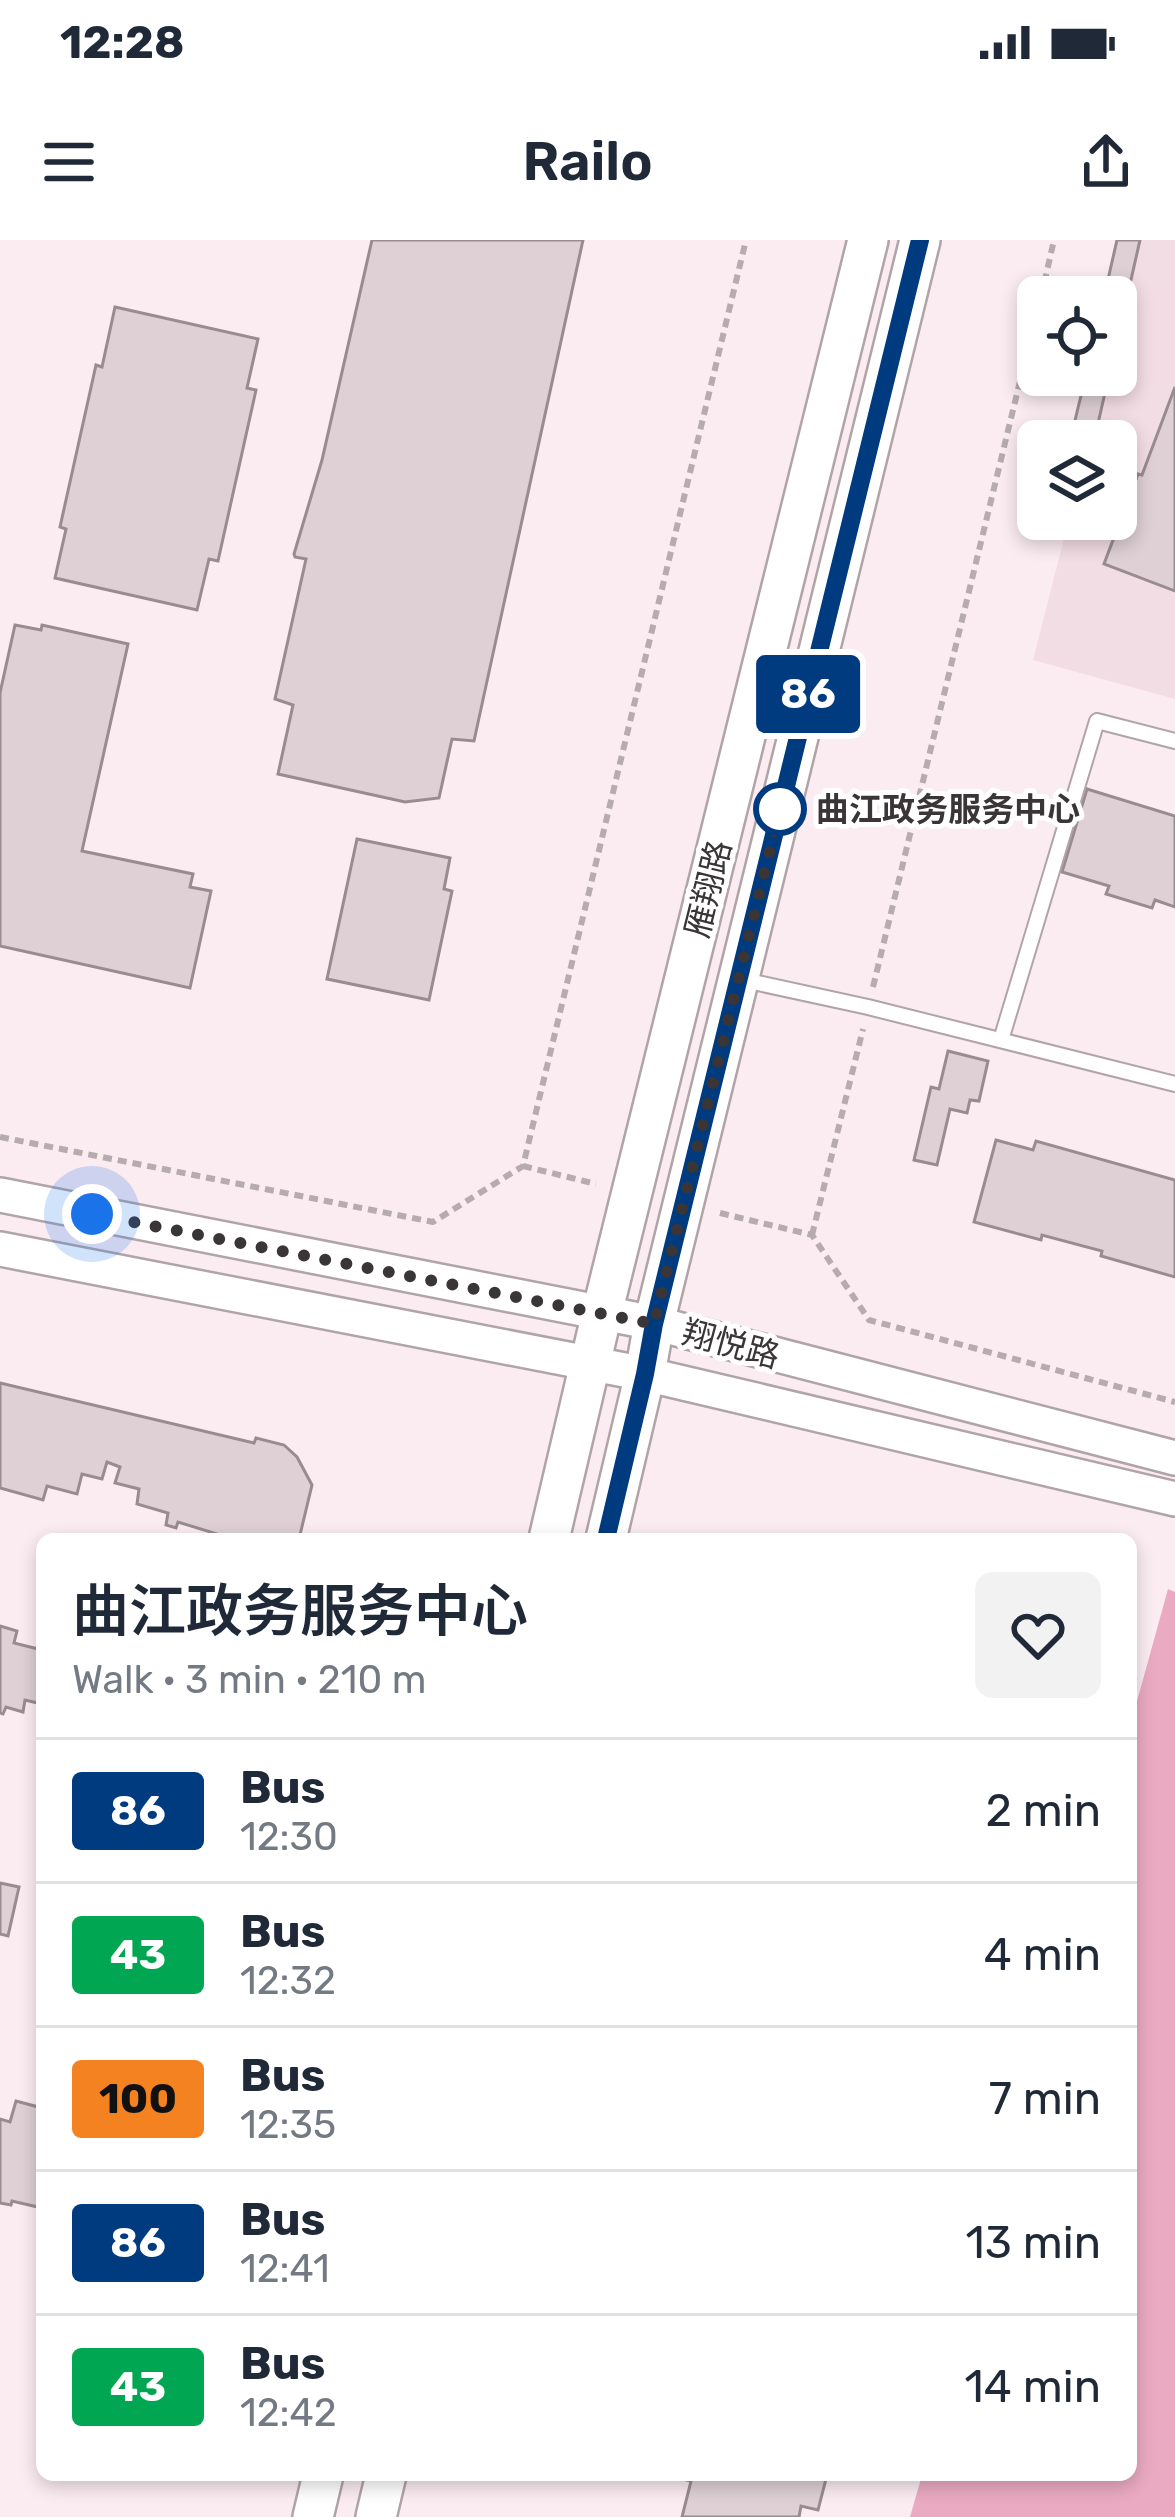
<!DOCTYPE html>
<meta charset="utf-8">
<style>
body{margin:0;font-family:Rubik,"Noto Sans SC",sans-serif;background:#f2f2f3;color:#1f2937;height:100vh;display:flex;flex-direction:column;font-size:45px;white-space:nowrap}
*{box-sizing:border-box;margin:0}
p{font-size:39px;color:#747a83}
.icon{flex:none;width:66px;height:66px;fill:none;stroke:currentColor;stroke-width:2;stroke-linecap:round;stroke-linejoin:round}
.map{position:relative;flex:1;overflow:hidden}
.side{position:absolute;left:36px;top:1293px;width:1101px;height:948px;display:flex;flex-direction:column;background:#fff;border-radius:18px;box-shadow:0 6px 18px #0003}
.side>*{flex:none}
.badge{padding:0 24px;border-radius:9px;font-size:42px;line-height:78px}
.buttons{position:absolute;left:1017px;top:36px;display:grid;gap:24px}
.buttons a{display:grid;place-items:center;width:120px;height:120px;border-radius:18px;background:#fff;box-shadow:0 6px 18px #0003;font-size:60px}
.you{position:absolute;width:60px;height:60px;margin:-30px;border:9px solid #fff;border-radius:50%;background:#1a73e8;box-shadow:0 0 0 18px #1a73e833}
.map>.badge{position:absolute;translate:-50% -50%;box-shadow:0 0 0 6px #fff}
.round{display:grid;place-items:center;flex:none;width:126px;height:126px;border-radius:18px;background:#f2f2f3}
.summary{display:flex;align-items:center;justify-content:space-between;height:204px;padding:0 36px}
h1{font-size:57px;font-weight:600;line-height:90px}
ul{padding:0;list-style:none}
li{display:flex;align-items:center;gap:36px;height:144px;padding:0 36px;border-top:3px solid #e0e1e3}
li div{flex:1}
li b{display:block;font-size:45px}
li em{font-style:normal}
li .badge{min-width:132px;font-weight:700;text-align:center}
.status{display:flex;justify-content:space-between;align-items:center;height:84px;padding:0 60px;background:#fff;direction:ltr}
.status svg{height:33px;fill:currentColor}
header{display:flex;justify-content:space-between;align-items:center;height:156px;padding:0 36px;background:#fff;font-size:54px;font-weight:600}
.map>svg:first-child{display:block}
.built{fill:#f3dde4}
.green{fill:#eaaac2}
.building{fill:#ded0d5;stroke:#998c90;stroke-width:3}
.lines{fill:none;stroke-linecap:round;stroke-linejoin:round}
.service-casing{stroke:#b1a4a8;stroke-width:18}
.tertiary-casing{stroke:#b1a4a8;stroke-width:38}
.secondary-casing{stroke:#b1a4a8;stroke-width:44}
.path{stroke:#b6abaf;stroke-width:6;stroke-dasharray:9 6;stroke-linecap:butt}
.service{stroke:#fff;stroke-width:14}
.tertiary{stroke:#fff;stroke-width:33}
.secondary{stroke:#fff;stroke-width:39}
.line-casing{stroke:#fff;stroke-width:27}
.line{stroke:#003b80;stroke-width:18}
.walk{stroke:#3a3537;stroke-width:12;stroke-dasharray:0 21.6}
.stop-dot{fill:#fff;stroke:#003b80;stroke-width:6}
.labels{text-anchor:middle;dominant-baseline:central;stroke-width:10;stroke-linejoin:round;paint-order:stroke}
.stop-label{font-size:33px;font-weight:bold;fill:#3a3537;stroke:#fff;text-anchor:start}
.street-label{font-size:33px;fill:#3a3537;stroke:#fff}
</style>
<div class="status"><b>12:28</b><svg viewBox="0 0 49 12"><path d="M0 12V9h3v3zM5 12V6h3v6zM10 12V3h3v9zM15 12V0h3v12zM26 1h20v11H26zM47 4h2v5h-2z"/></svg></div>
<header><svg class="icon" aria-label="menu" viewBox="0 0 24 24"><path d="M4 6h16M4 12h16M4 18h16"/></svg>Railo<svg class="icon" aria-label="share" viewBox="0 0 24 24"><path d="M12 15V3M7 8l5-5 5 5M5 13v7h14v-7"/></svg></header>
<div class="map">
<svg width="1175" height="2277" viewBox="0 0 1175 2277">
<rect width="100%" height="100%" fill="#fbecf1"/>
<!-- built -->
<polygon class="built" points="1139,0 1175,0 1175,459 1033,420 1069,279 1116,279 1116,201 1088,201 1105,135 1116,135 1116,92"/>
<!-- green -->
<polygon class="green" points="1168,1349 1175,1352 1175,2277 910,2277 922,2235 1131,2235 1131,1483"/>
<!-- building -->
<g class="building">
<polygon points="372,0 583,0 474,501 452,499 439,558 405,562 278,534 293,465 275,459 306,319 295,317 294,314 322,220"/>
<polygon points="1117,0 1140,0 1116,106 1116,57 1104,57"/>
<polygon points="115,67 258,99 247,148 256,150 218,321 209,319 197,370 55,338 66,289 60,287 96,125 102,127"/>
<polygon points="1086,135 1109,135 1094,201 1070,201"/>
<polygon points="1175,147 1175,351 1104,324 1138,234 1142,235"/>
<polygon points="15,385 41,390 42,385 128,404 82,611 193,634 190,647 211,651 190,748 0,706 0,453"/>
<polygon points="1087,549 1175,576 1175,667 1155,660 1152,668 1106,654 1109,646 1062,632"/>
<polygon points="357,599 450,618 444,649 452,651 429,760 327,739"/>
<polygon points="948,811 988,821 979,861 970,860 967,873 950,869 937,925 914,920 931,847 939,849"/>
<polygon points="996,900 1033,910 1036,901 1175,940 1175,1037 1101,1016 1102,1011 1042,995 1041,1000 974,982"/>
<polygon points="0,1143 254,1203 256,1198 284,1205 297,1217 312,1245 299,1299 233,1299 178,1282 176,1288 166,1285 168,1273 137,1264 139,1249 115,1243 120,1227 107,1222 102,1239 82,1234 77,1254 47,1246 43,1260 0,1248"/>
<polygon points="0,1386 17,1391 14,1403 42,1410 42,1464 25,1460 23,1472 6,1467 3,1474 0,1473"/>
<polygon points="0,1643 19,1647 8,1696 0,1694"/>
<polygon points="16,1861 42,1868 42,1968 12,1961 11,1965 0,1963 0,1879 10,1882"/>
<polygon points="665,2235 827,2235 818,2270 801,2266 799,2277 682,2277 691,2241"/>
</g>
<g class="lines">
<defs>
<g id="service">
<polyline points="744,740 868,767 1175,844"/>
<polyline points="1001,800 1097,481 1175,501"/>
</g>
<g id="tertiary">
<polyline points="0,955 654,1083 1175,1218"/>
<polyline points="0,1009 645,1134 1175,1259"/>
</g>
<g id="secondary">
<polyline points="549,1299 602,1073 868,0"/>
<polyline points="606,1299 645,1134 654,1083 920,0"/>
<polyline points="313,2277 323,2235"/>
<polyline points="376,2277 386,2235"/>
</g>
</defs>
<!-- service casing -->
<use href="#service" class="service-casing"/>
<!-- tertiary casing -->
<use href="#tertiary" class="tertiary-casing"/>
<!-- secondary casing -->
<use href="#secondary" class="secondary-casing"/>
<!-- path -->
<g class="path">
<polyline points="1041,57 1054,0"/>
<polyline points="873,747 1038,67"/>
<polyline points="0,897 433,982 523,926 746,0"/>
<polyline points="523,926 596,944"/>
<polyline points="720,973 812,995 869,1080 1175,1162"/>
<polyline points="812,995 863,789"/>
</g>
<!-- service -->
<use href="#service" class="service"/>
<!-- tertiary -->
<use href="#tertiary" class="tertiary"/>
<!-- secondary -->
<use href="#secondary" class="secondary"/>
</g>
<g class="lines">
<defs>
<polyline id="line" points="606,1299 645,1134 654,1084 920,0"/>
</defs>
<!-- line casing -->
<use href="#line" class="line-casing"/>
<!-- line -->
<use href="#line" class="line"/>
<!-- walk -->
<polyline class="walk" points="92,974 654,1084 780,569"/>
</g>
<!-- markers -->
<circle class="stop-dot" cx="780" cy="569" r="24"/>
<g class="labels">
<!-- stop labels -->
<g class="stop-label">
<text x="816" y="569">曲江政务服务中心</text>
</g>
<!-- street labels -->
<g class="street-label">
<text transform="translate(708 649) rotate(-76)">雁翔路</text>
<text transform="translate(731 1104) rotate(15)">翔悦路</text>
</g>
</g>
</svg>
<div class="buttons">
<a><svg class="icon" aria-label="locate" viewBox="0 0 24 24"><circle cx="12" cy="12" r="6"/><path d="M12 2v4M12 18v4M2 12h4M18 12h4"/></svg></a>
<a><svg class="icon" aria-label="layers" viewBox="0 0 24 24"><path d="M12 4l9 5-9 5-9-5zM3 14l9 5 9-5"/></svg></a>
</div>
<div class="you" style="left:92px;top:974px"></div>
<b class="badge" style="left:808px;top:454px;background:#003b80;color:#fff">86</b>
<section class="side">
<div class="summary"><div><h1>曲江政务服务中心</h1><p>Walk · 3 min · 210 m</p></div><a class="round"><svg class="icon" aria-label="heart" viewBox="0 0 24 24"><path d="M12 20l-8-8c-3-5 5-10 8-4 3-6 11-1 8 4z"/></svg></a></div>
<ul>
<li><span class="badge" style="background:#003b80;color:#fff">86</span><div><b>Bus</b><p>12:30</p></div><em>2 min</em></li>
<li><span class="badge" style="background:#00a651;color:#fff">43</span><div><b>Bus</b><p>12:32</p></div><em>4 min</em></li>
<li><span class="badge" style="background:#f58220;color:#111">100</span><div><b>Bus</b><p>12:35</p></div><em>7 min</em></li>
<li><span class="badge" style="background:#003b80;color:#fff">86</span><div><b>Bus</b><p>12:41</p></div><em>13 min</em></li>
<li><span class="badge" style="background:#00a651;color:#fff">43</span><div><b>Bus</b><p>12:42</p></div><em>14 min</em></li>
</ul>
</section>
</div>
